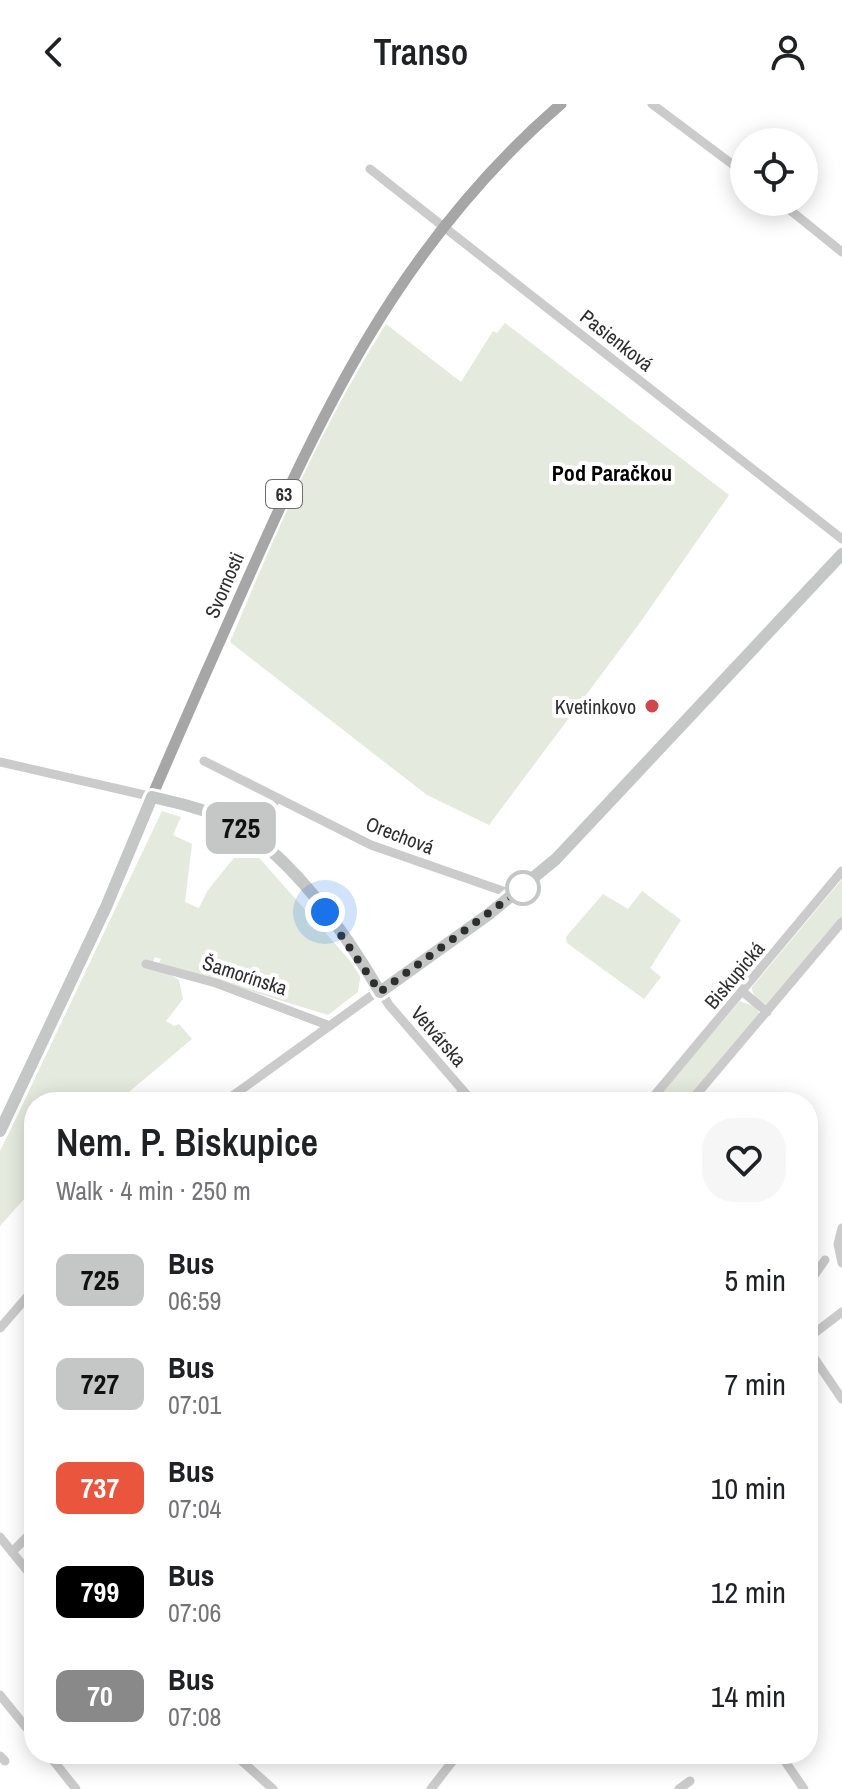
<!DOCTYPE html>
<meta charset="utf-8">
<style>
body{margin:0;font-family:"Archivo Narrow",sans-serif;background:#f6f6f6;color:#202124;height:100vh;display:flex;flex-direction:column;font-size:30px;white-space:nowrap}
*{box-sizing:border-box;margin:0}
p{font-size:26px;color:#757577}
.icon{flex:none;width:44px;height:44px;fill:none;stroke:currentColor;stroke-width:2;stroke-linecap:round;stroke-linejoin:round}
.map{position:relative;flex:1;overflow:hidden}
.details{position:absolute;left:24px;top:988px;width:794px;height:672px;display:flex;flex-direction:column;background:#fff;border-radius:32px;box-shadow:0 4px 20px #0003}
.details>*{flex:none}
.badge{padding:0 16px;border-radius:12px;font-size:28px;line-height:52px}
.buttons{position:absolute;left:730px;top:24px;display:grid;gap:16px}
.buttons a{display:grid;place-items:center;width:88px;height:88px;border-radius:50%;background:#fff;box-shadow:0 4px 20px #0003;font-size:40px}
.you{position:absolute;width:40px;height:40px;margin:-20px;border:6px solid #fff;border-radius:50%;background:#1a73e8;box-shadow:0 0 0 12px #1a73e833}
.map>.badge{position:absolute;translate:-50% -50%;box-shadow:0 0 0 4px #fff}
.round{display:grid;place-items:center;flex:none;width:84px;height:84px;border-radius:32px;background:#f6f6f6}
.headline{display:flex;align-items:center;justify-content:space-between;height:136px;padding:0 32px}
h1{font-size:38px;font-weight:600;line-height:60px}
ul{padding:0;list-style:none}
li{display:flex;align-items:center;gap:24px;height:104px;padding:0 32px}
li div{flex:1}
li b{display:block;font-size:30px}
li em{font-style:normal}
li .badge{min-width:88px;font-weight:700;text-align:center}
header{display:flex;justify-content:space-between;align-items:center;height:104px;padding:0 32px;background:#fff;font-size:36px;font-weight:600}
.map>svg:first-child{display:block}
.green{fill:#e4eade}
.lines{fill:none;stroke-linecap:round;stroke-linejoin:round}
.minor{stroke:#cbcbcb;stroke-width:9}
.major{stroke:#a6a6a6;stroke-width:11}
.line-casing{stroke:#fff;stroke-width:18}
.line{stroke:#c5c6c6;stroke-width:12}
.walk{stroke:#2e2e2e;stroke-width:8;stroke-dasharray:0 14.4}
.poi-dot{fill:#d0464c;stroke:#fff;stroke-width:3}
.stop-dot{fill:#fff;stroke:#c5c6c6;stroke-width:4}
.labels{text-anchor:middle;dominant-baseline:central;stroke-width:8;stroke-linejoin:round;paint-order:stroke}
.shield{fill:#fff;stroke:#6d6d6d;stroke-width:2}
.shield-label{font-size:18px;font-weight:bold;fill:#2e2e2e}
.street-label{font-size:20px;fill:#2e2e2e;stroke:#fff}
.poi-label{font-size:20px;fill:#2e2e2e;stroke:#fff;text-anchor:end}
.neighbourhood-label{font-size:22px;font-weight:bold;fill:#000;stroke:#fff}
</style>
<header><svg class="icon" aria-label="back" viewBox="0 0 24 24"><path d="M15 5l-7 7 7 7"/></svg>Transo<svg class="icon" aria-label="person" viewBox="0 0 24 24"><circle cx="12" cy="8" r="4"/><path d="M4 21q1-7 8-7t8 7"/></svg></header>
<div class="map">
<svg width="842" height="1685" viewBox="0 0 842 1685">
<rect width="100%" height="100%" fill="#fff"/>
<!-- green -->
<g class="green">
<path d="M 505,219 L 729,391 L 639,520 L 489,721 L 427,691 L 230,538 C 276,428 322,321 386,220 L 461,278 L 493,227 L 497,229 Z"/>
<polygon points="162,707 181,713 173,731 192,740 185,798 199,804 208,786 246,739 361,869 358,888 328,911 159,859 161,855 155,853 153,858 148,857 179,876 183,895 166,917 174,922 179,920 192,935 117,998 34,998 34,1084 0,1122 0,1047"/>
<path d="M 842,775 L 842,814 L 767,901 C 760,898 751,891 752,883 Z"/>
<polygon points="642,787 681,816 650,864 661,873 644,895 567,839 566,833 603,790 628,805"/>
<polygon points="740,897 756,903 760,911 686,998 669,998 660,990"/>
</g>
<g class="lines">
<!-- minor -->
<g class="minor">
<polyline points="652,0 744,69"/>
<polyline points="370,65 842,435"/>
<polyline points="780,98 842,148"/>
<polyline points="204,657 371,741 514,791"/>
<polyline points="0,658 184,700 245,726 270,747 313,794 357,850 389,901 473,998"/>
<polyline points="247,728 277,695"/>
<polyline points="146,860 216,879 330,922"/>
<polyline points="743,888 767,908"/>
<polyline points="224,998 539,771 582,730 842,450"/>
<polyline points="453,998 463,987"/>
<polyline points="649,998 842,767"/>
<polyline points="690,998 842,818"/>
<polyline points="842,1124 838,1140 842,1159"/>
<polyline points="808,1180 825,1156"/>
<polyline points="0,1224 34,1185"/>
<polyline points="808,1234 842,1208"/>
<polyline points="808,1245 842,1295"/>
<polyline points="0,1433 34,1475"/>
<polyline points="12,1448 34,1426"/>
<polyline points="0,1591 34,1633"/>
<polyline points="48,1650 76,1685"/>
<polyline points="234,1650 273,1685"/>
<polyline points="780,1650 804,1685"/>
<polyline points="0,1652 5,1657"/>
<polyline points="431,1685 458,1650"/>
<polyline points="679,1685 690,1677"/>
</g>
<!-- major -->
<path class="major" d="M 0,1026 C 75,874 140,718 208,564 C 303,352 379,157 561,0"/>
</g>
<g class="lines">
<defs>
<path id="line" d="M 0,1027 L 106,803 L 152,693 C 183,700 218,708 245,726 C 301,765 346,830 380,888 L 489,810 L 556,755 L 842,450"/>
</defs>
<!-- line casing -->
<use href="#line" class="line-casing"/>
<!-- line -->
<use href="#line" class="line"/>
<!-- walk -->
<polyline class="walk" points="325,808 380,888 523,784"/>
</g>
<!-- markers -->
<circle class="poi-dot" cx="652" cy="602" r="8"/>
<circle class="stop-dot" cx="523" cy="784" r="16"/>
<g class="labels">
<!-- shield labels -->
<rect class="shield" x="266" y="376" width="36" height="28" rx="6"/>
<g class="shield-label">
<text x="284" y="390">63</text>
</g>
<!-- street labels -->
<g class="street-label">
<text transform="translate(617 236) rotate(38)">Pasienková</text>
<text transform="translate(224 481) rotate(-67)">Svornosti</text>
<text transform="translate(400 731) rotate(21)">Orechová</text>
<text transform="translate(245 871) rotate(18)">Šamorínska</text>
<text transform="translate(734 871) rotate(-50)">Biskupická</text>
<text transform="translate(439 932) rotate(49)">Vetvárska</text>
</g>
<!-- poi labels -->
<g class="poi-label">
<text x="636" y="602">Kvetinkovo</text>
</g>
<!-- neighbourhood labels -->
<g class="neighbourhood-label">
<text x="612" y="369">Pod Paračkou</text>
</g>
</g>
</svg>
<div class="buttons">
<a><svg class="icon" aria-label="locate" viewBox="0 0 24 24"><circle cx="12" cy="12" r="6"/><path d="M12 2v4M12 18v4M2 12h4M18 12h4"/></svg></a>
</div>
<div class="you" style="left:325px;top:808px"></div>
<b class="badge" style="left:241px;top:724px;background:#c5c6c6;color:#111">725</b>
<section class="details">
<div class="headline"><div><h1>Nem. P. Biskupice</h1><p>Walk · 4 min · 250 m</p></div><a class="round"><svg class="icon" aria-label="heart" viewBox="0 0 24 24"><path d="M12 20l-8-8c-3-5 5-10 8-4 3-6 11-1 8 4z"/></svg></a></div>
<ul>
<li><span class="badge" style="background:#c5c6c6;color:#111">725</span><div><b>Bus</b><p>06:59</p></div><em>5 min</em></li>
<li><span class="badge" style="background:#c5c6c6;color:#111">727</span><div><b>Bus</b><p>07:01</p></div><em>7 min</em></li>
<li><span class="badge" style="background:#ea553d;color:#fff">737</span><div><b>Bus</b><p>07:04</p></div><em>10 min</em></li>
<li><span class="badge" style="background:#000;color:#fff">799</span><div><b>Bus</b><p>07:06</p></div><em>12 min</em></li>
<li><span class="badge" style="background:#898989;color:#fff">70</span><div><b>Bus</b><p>07:08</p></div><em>14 min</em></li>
</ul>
</section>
</div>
